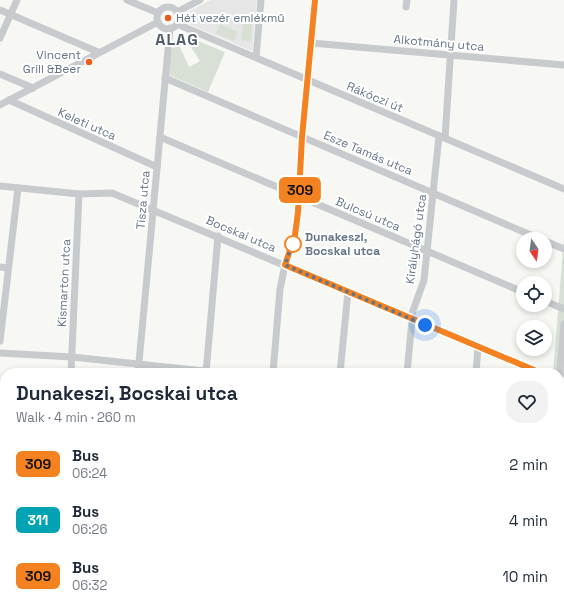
<!DOCTYPE html>
<meta charset="utf-8">
<style>
body{margin:0;font-family:"Space Grotesk",sans-serif;background:#f2f2f3;color:#1f2937;height:100vh;display:flex;flex-direction:column;font-size:15px;white-space:nowrap}
*{box-sizing:border-box;margin:0}
p{font-size:13px;color:#747a83}
.icon{flex:none;width:22px;height:22px;fill:none;stroke:currentColor;stroke-width:2;stroke-linecap:round;stroke-linejoin:round}
.map{position:relative;flex:1;overflow:hidden}
.side{position:absolute;left:0px;top:368px;width:564px;height:244px;display:flex;flex-direction:column;background:#fff;border-radius:16px 16px 0 0;box-shadow:0 2px 6px #0003}
.side>*{flex:none}
.badge{padding:0 8px;border-radius:6px;font-size:14px;line-height:26px}
.needle{width:26px;rotate:167deg}
.buttons{position:absolute;left:516px;top:232px;display:grid;gap:8px}
.buttons a{display:grid;place-items:center;width:36px;height:36px;border-radius:50%;background:#fff;box-shadow:0 2px 6px #0003;font-size:20px}
.you{position:absolute;width:20px;height:20px;margin:-10px;border:3px solid #fff;border-radius:50%;background:#1a73e8;box-shadow:0 0 0 6px #1a73e833}
.map>.badge{position:absolute;translate:-50% -50%;box-shadow:0 0 0 2px #fff}
.round{display:grid;place-items:center;flex:none;width:42px;height:42px;border-radius:16px;background:#f2f2f3}
.overview{display:flex;align-items:center;justify-content:space-between;height:68px;padding:0 16px}
h1{font-size:19px;font-weight:700;line-height:30px}
ul{padding:0;list-style:none}
li{display:flex;align-items:center;gap:12px;height:56px;padding:0 16px}
li div{flex:1}
li b{display:block;font-size:15px}
li em{font-style:normal}
li .badge{min-width:44px;font-weight:700;text-align:center}
.map>svg:first-child{display:block}
.built{fill:#e5e6e5}
.green{fill:#d8e0d5}
.lines{fill:none;stroke-linecap:round;stroke-linejoin:round}
.minor{stroke:#c7cbce;stroke-width:7}
.line-casing{stroke:#fff;stroke-width:9}
.line{stroke:#f58220;stroke-width:6}
.walk{stroke:#647587;stroke-width:4;stroke-dasharray:0 7.2}
.poi-dot{fill:#ee5b1d;stroke:#fff;stroke-width:1.5}
.stop-dot{fill:#fff;stroke:#f58220;stroke-width:2}
.labels{text-anchor:middle;dominant-baseline:central;stroke-width:4;stroke-linejoin:round;paint-order:stroke}
.poi-label{font-size:12px;fill:#647587;stroke:#fff;text-anchor:start}
.street-label{font-size:12px;fill:#647587;stroke:#fff}
.stop-label{font-size:12px;font-weight:bold;fill:#647587;stroke:#fff;text-anchor:start}
.district-label{font-size:16px;font-weight:bold;letter-spacing:1px;fill:#535f6c;stroke:#fff}
</style>
<div class="map">
<svg width="564" height="612" viewBox="0 0 564 612">
<rect width="100%" height="100%" fill="#f7f7f4"/>
<!-- built -->
<g class="built">
<polygon points="211,0 257,0 252,51 184,22 184,14"/>
<polygon points="559,567 564,569 564,612 546,612 547,607 559,607"/>
</g>
<!-- green -->
<g class="green">
<polygon points="243,23 252,23 251,41 241,40"/>
<polygon points="220,24 238,32 234,41 216,33"/>
<polygon points="193,39 225,52 208,92 169,75 171,49 179,45 189,67 200,61 187,41"/>
<polygon points="564,237 564,377 559,375 559,373 553,373"/>
</g>
<g class="lines">
<!-- minor -->
<g class="minor">
<polyline points="127,0 158,13"/>
<polyline points="406,7 407,0"/>
<circle cx="168" cy="18" r="11"/>
<polyline points="0,10 98,52"/>
<polyline points="177,12 200,0"/>
<polyline points="177,24 564,189"/>
<polyline points="0,38 17,0"/>
<polyline points="311,43 564,65"/>
<polyline points="256,57 261,0"/>
<polyline points="0,74 33,88"/>
<polyline points="165,78 540,239"/>
<polyline points="9,100 157,167"/>
<polyline points="0,105 158,22"/>
<polyline points="160,137 523,292"/>
<polyline points="445,138 454,0"/>
<polyline points="0,186 79,194 112,193 541,373"/>
<polyline points="545,241 564,249"/>
<polyline points="0,267 8,268"/>
<polyline points="545,301 564,309"/>
<polyline points="410,319 424,280 439,136"/>
<polyline points="0,341 18,188"/>
<polyline points="0,353 72,357 223,373"/>
<polyline points="71,373 79,194"/>
<polyline points="138,373 170,28"/>
<polyline points="206,373 218,236"/>
<polyline points="273,373 280,289 285,265 295,235 298,213 302,137 314,0"/>
<polyline points="340,373 348,292"/>
<polyline points="407,373 412,320"/>
<polyline points="476,373 478,347"/>
<polyline points="559,383 564,324"/>
<polyline points="559,428 564,429"/>
<polyline points="559,474 564,476"/>
<polyline points="0,475 5,478"/>
<polyline points="559,522 564,523"/>
<polyline points="559,560 564,563"/>
<polyline points="0,600 5,603"/>
<polyline points="11,607 19,612"/>
<polyline points="0,610 4,612"/>
<polyline points="46,612 47,607"/>
<polyline points="116,612 117,607"/>
<polyline points="184,612 185,607"/>
<polyline points="252,612 252,607"/>
<polyline points="318,612 319,607"/>
<polyline points="387,612 387,607"/>
<polyline points="455,612 455,607"/>
<polyline points="540,612 540,607"/>
</g>
</g>
<g class="lines">
<defs>
<polyline id="line" points="315,0 302,137 298,212 295,235 285,265 541,373"/>
</defs>
<!-- line casing -->
<use href="#line" class="line-casing"/>
<!-- line -->
<use href="#line" class="line"/>
<!-- walk -->
<polyline class="walk" points="293,244 293,242 285,265 425,325"/>
</g>
<!-- markers -->
<g class="poi-dot">
<circle cx="168" cy="18" r="4"/>
<circle cx="89" cy="62" r="4"/>
</g>
<circle class="stop-dot" cx="293" cy="244" r="8"/>
<g class="labels">
<!-- poi labels -->
<g class="poi-label">
<text x="176" y="18">Hét vezér emlékmű</text>
<text x="81" y="55" text-anchor="end">Vincent<tspan x="81" dy="14">Grill &amp;Beer</tspan></text>
</g>
<!-- street labels -->
<g class="street-label">
<text transform="translate(439 43) rotate(5)">Alkotmány utca</text>
<text transform="translate(375 97) rotate(23)">Rákóczi út</text>
<text transform="translate(87 124) rotate(24)">Keleti utca</text>
<text transform="translate(368 153) rotate(23)">Esze Tamás utca</text>
<text transform="translate(143 200) rotate(-85)">Tisza utca</text>
<text transform="translate(368 214) rotate(23)">Bulcsú utca</text>
<text transform="translate(241 234) rotate(23)">Bocskai utca</text>
<text transform="translate(416 239) rotate(-82)">Királyhágó utca</text>
<text transform="translate(64 283) rotate(-87)">Kismarton utca</text>
</g>
<!-- stop labels -->
<g class="stop-label">
<text x="305" y="237">Dunakeszi,<tspan x="305" dy="14">Bocskai utca</tspan></text>
</g>
<!-- district labels -->
<g class="district-label">
<text x="177" y="39">ALAG</text>
</g>
</g>
</svg>
<div class="buttons">
<a><svg class="needle" viewBox="-14 -14 28 28"><path d="M0-13l5 13h-10z" fill="#e53935"/><path d="M0 13l5-13h-10z" fill="#747a83"/></svg></a>
<a><svg class="icon" aria-label="locate" viewBox="0 0 24 24"><circle cx="12" cy="12" r="6"/><path d="M12 2v4M12 18v4M2 12h4M18 12h4"/></svg></a>
<a><svg class="icon" aria-label="layers" viewBox="0 0 24 24"><path d="M12 4l9 5-9 5-9-5zM3 14l9 5 9-5"/></svg></a>
</div>
<div class="you" style="left:425px;top:325px"></div>
<b class="badge" style="left:300px;top:190px;background:#f58220;color:#111">309</b>
<section class="side">
<div class="overview"><div><h1>Dunakeszi, Bocskai utca</h1><p>Walk · 4 min · 260 m</p></div><a class="round"><svg class="icon" aria-label="heart" viewBox="0 0 24 24"><path d="M12 20l-8-8c-3-5 5-10 8-4 3-6 11-1 8 4z"/></svg></a></div>
<ul>
<li><span class="badge" style="background:#f58220;color:#111">309</span><div><b>Bus</b><p>06:24</p></div><em>2 min</em></li>
<li><span class="badge" style="background:#00a3b4;color:#fff">311</span><div><b>Bus</b><p>06:26</p></div><em>4 min</em></li>
<li><span class="badge" style="background:#f58220;color:#111">309</span><div><b>Bus</b><p>06:32</p></div><em>10 min</em></li>
</ul>
</section>
</div>
